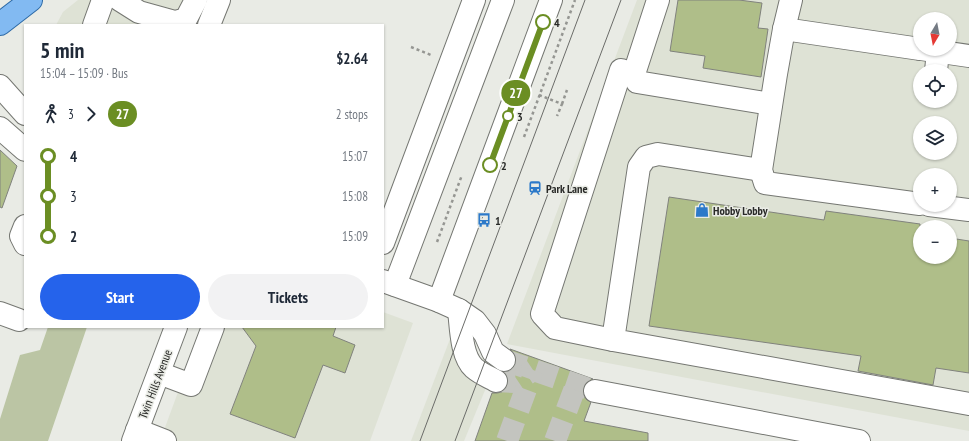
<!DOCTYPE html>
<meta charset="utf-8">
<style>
body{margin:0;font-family:"PT Sans Narrow",sans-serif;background:#f2f2f3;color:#1f2937;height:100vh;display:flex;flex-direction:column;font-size:15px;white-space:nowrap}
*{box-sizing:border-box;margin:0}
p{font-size:13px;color:#747a83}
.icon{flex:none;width:22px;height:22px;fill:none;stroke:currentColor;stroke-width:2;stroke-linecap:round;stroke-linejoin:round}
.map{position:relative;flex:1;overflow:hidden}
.side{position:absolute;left:24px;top:24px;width:360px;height:304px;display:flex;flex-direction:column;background:#fff;border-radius:0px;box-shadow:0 1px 3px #0004}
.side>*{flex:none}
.badge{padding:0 8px;border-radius:13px;font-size:14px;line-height:26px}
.needle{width:26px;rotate:190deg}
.buttons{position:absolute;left:913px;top:12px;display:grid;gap:8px}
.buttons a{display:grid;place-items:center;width:44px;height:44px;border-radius:50%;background:#fff;box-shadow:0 1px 3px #0004;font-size:20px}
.map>.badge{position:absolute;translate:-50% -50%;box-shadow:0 0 0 2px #fff}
.legs{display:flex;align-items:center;gap:6px;height:44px;padding:0 16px;font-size:13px}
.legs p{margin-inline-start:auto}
.summary{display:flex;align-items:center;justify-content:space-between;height:68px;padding:0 16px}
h1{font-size:22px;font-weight:700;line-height:30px}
.cta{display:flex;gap:8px;margin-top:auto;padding:8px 16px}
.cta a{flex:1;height:46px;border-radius:24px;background:#2563eb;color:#fff;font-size:16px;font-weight:700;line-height:46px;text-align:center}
.cta a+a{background:#f2f2f3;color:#1f2937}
ul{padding:0 16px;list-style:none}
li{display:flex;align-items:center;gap:14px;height:40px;font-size:15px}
li i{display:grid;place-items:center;width:6px;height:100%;margin:0 5px;background:currentColor}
li i::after{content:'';width:10px;height:10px;margin:-5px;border:3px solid;border-radius:50%;background:#fff}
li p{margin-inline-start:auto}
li:first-child i{background:linear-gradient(#0000 50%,currentColor 0)}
li:last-child i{background:linear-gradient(currentColor 50%,#0000 0)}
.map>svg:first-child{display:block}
.built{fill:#dee2d5;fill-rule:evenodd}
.green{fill:#bbc5a4}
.building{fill:#afbe89;stroke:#80827d}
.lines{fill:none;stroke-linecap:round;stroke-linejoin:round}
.minor-tunnel{stroke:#c3c4bf;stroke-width:22;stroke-dasharray:22 11;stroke-linecap:butt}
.minor-casing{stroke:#757772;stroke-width:24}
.major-casing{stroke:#2d6aa6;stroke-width:24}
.path{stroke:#959692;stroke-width:2.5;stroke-dasharray:3 3;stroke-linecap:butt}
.minor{stroke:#fff;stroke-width:22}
.major{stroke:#82baf2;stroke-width:22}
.tram{stroke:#6b6c69;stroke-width:1}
.line-1-casing{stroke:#fff;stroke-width:9}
.line-1{stroke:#6b8e23;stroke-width:6}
.stop-1-dot{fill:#fff;stroke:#6b8e23;stroke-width:2}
.labels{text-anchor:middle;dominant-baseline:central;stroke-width:3;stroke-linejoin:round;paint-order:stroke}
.stop-label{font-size:12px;font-weight:bold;fill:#292a28;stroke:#e9ebe5;text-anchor:start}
.poi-label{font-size:12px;font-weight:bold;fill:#292a28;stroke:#e9ebe5;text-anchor:start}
.street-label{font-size:12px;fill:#292a28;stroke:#e9ebe5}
</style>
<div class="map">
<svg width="969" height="441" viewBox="0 0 969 441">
<rect width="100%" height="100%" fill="#e9ebe5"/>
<!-- built -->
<g class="built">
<polygon points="78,0 205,0 196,25 56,25 63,12"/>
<path d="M 637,0 L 969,0 L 969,431 L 507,344 ZM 920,19 L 950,19 L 950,49 L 920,49 ZM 920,71 L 950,71 L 950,101 L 920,101 ZM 920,123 L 950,123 L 950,153 L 920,153 ZM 920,175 L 950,175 L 950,205 L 920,205 ZM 920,227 L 950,227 L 950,257 L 920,257 Z"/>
<polygon points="383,312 413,323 370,441 160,441 202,327 383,327"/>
<polygon points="450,339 495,366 464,441 411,441"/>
</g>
<!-- green -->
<polygon class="green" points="48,327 87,327 48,441 0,441 0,419 20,355 40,350"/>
<!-- building -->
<g class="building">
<polygon points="678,0 739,0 762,3 758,28 768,29 761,77 703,68 705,56 670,51"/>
<polygon points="0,150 17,166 2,208 0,207"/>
<polygon points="669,197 824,220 826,211 920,224 920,257 950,257 950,238 969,241 969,373 936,368 933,385 858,371 861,356 649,326"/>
<polygon points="242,327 336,327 333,336 355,345 345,373 323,365 295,438 230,414 256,346"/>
<polygon points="510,349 593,379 586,383 583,388 583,395 587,400 591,402 584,421 648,433 648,441 475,441 492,393 497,393 502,392 507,387 508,380 507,375 504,372 509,371 514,368 516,361 515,355"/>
</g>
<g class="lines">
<!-- minor-tunnel -->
<g class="minor-tunnel">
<polyline points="504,360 595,391"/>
<polyline points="496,381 515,382 533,370"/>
<polyline points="507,441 533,370"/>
<polyline points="555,441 576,385"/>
</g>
<defs>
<g id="minor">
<polyline points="120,0 139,12 175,22 186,19 196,0"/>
<polyline points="658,0 634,74 637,82 771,104"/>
<polyline points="791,0 784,29 920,49"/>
<polyline points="94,25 103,0"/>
<polyline points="209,25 219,0"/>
<polyline points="784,29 776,74 761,170 765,183 920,204"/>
<polyline points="921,49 969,56"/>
<polyline points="936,71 938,51"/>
<polyline points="0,86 25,114"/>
<polyline points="0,128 25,150"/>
<polyline points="761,170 658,154 646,157 639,167 613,340 969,404"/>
<polyline points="929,205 969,210"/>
<polyline points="25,226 21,236 25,244"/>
<polyline points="383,243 474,0"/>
<polyline points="383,281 439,301 459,310 475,321 485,334 493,352 504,360"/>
<polyline points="395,285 503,0"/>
<polyline points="439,301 551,0"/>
<path d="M 459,310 C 461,327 461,356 474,368 C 481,374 489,377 496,381"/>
<polyline points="0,313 19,320"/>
<polyline points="613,340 555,328 542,314 621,70 634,74"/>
<polyline points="159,373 191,385 213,327"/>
<polyline points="595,391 859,441"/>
<polyline points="137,430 165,441"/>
<polyline points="133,441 176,327"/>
</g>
<polyline id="major" points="0,24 31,0"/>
</defs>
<!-- minor casing -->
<use href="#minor" class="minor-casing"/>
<!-- major casing -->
<use href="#major" class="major-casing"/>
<!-- path -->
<g class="path">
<polyline points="411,47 431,55"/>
<polyline points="539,95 562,104 557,116"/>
<polyline points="562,104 567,90"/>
<polyline points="524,137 575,0"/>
<polyline points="437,242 462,175"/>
</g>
<!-- minor -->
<use href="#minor" class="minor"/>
<!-- major -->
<use href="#major" class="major"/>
<!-- tram -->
<g class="tram">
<polyline points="420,441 585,0"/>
<polyline points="455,441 621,0"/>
</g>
</g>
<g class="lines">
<defs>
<polyline id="line-1" points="490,165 543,22"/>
</defs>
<!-- line-1 casing -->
<use href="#line-1" class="line-1-casing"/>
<!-- line-1 -->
<use href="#line-1" class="line-1"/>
</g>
<!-- icons -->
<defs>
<symbol id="station-bare" viewBox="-9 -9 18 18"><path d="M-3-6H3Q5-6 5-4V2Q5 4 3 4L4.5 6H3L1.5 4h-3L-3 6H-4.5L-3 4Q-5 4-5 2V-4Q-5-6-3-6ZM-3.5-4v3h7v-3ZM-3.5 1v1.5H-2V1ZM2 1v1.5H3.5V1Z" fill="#2c79c9" stroke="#e9ebe5" stroke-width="2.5" paint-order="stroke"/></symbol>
<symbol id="shop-bare" viewBox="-9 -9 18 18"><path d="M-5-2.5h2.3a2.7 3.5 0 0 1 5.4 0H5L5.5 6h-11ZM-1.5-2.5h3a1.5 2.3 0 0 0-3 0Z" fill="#2c79c9" stroke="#e9ebe5" stroke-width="2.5" paint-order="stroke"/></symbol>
<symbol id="bus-bare" viewBox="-9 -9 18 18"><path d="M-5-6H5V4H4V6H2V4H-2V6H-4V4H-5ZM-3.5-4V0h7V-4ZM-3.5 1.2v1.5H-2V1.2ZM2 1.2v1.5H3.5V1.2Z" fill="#2c79c9" stroke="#e9ebe5" stroke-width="2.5" paint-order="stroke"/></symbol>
</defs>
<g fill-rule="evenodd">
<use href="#station-bare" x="525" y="178" width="20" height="20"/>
<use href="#shop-bare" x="692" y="200" width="20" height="20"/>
<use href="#bus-bare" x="474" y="210" width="20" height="20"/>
</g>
<!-- markers -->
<g class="stop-1-dot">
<circle cx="543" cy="22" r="7"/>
<circle cx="508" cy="116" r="5"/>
<circle cx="490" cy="165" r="7"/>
</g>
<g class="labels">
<!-- stop labels -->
<g class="stop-label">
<text x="554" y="22">4</text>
<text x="517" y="116">3</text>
<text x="501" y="165">2</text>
</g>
<!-- poi labels -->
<g class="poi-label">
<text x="546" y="188">Park Lane</text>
<text x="713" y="210">Hobby Lobby</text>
<text x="495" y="220">1</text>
</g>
<!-- street labels -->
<g class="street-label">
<text transform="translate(155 384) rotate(-69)">Twin Hills Avenue</text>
</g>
</g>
</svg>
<div class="buttons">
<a><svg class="needle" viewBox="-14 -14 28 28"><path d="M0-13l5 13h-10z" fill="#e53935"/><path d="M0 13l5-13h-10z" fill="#747a83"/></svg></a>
<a><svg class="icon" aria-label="locate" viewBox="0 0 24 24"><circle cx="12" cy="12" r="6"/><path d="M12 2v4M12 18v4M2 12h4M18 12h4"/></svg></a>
<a><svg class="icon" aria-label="layers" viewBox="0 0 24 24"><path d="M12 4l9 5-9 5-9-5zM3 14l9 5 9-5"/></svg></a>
<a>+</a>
<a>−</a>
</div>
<b class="badge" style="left:516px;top:93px;background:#6b8e23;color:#fff">27</b>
<section class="side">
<div class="summary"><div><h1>5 min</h1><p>15:04 – 15:09 · Bus</p></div><b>$2.64</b></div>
<div class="legs"><svg class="icon" aria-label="walk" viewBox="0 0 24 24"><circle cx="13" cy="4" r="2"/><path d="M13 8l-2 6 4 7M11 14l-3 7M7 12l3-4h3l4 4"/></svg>3<svg class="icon" aria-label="forward" viewBox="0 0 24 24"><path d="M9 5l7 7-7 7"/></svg><b class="badge" style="background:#6b8e23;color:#fff">27</b><p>2 stops</p></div>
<ul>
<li><i style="color:#6b8e23"></i><b>4</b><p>15:07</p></li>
<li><i style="color:#6b8e23"></i><span>3</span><p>15:08</p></li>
<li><i style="color:#6b8e23"></i><b>2</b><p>15:09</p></li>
</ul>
<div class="cta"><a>Start</a><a>Tickets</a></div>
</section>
</div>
